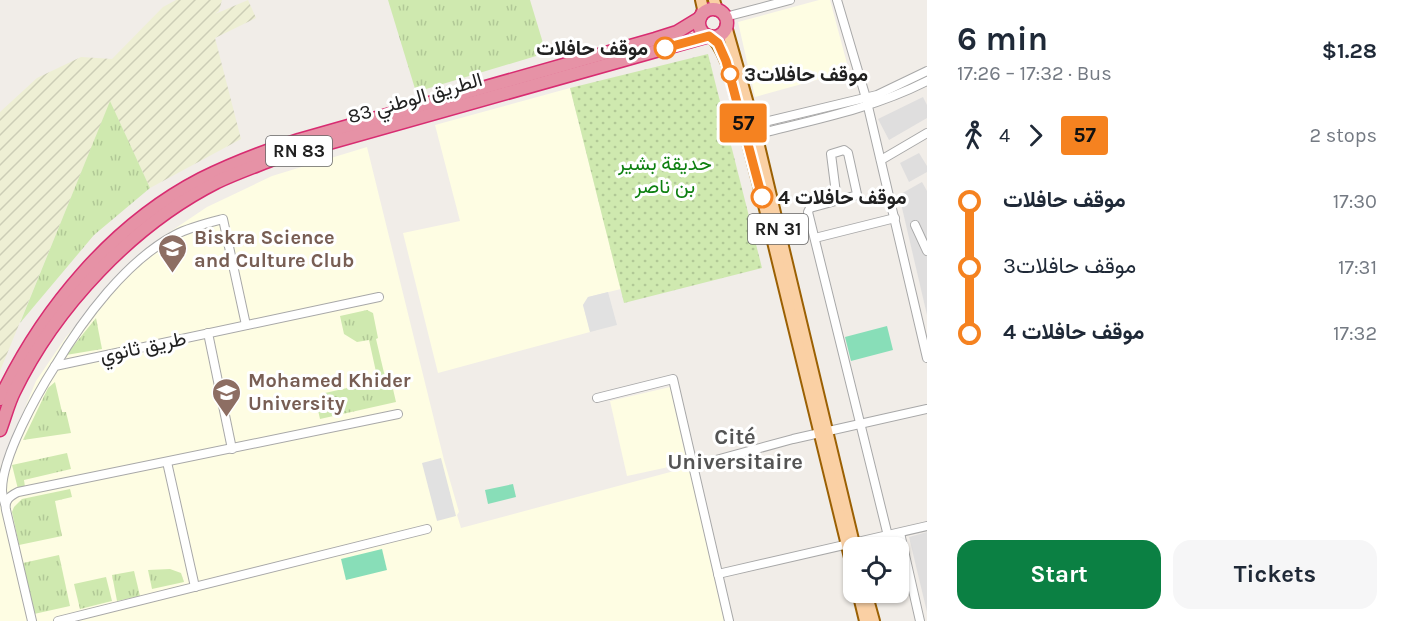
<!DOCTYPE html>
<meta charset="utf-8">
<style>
body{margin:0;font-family:Karla,Vazirmatn,sans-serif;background:#f6f6f7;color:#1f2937;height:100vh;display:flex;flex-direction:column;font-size:22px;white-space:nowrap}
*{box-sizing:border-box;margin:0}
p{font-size:20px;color:#747a83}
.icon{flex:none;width:33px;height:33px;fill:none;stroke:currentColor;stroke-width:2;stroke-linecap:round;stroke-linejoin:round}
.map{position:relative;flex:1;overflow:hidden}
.sheet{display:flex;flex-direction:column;background:#fff;width:480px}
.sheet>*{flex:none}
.badge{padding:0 12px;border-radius:4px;font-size:21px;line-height:39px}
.tools{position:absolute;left:843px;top:537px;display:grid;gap:12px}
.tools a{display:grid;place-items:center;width:66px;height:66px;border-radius:12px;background:#fff;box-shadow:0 2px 4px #0004;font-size:30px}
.map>.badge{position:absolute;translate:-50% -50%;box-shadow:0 0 0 3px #fff}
.legs{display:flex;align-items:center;gap:9px;height:66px;padding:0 30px;font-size:20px}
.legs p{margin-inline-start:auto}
.summary{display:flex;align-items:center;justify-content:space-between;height:102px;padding:0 30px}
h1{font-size:33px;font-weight:700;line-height:45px}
.cta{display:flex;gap:12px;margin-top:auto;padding:12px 30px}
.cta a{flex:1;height:69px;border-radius:18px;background:#0b8043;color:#fff;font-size:24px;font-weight:700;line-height:69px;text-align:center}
.cta a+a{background:#f6f6f7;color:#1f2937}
ul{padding:0 30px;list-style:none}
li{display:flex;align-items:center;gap:21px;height:66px;font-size:22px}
li i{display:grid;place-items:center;width:9px;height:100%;margin:0 8px;background:currentColor}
li i::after{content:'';width:15px;height:15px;margin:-8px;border:4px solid;border-radius:50%;background:#fff}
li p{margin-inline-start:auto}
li:first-child i{background:linear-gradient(#0000 50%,currentColor 0)}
li:last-child i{background:linear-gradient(currentColor 50%,#0000 0)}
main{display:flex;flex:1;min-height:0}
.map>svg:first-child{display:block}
.residential{fill:#dfdede}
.education{fill:#fefde3}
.farmland{fill:url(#farmland-furrows)}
.grass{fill:url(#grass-tufts)}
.garden{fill:url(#garden-dots)}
.pitch{fill:#88deb8}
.parking{fill:#e1e1e1}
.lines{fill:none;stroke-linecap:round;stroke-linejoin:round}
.minor-casing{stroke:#a8a8a8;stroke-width:10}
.major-casing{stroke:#9b6003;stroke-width:14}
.highway-casing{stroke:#d82c71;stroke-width:15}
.minor{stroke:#fff;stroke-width:8}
.major{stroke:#fad0a4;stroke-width:10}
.highway{stroke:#e692a6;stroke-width:12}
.line-1-casing{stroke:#fff;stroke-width:14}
.line-1{stroke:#f58220;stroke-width:9}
.stop-1-dot{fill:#fff;stroke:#f58220;stroke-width:3}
.labels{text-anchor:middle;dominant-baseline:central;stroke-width:6;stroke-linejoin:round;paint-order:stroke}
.shield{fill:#fff;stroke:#646464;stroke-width:1.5}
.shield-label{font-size:18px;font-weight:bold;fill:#212121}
.stop-label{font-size:20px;font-weight:bold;fill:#212121;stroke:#fff;text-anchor:start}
.street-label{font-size:20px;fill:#212121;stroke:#fff}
.park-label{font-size:20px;fill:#0e8011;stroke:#fff}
.education-label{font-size:20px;font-weight:bold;fill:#785e54;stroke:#fff;text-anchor:start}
.quarter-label{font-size:22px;font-weight:bold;fill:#545454;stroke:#fff}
</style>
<main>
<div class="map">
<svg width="927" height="621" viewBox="0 0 927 621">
<defs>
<pattern id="farmland-furrows" width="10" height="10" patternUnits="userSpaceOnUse" patternTransform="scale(1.5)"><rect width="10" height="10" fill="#eeefd4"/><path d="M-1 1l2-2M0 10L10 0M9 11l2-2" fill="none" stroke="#cccdb6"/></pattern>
<pattern id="grass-tufts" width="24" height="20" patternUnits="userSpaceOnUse" patternTransform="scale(1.5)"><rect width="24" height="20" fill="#cfe9af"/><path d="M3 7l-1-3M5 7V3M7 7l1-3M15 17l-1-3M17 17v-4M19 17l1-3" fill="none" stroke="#b1c896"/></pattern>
<pattern id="garden-dots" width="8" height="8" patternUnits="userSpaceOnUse" patternTransform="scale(1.5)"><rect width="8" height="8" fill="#cfe9af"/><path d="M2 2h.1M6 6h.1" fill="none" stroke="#b1c896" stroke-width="1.8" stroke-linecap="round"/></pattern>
</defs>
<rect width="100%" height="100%" fill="#f1ede8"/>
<!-- residential -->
<g class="residential">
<polygon points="923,97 927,105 927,118 889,140 878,119"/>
<polygon points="919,153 927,166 927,172 909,182 900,163"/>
<polygon points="922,182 927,191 927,315 899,195"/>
<polygon points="927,532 927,612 909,537"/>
</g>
<!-- education -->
<g class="education">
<polygon points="819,0 830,0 849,71 755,97 738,22"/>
<polygon points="570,88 621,289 588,297 583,305 590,332 438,373 403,233 460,221 435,125"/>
<polygon points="367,147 444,460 459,512 457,515 461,528 689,467 724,621 0,621 0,468 36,381 66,337 110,285 155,242 207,207 272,176"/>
<polygon points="670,387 687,463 627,476 610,401"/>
</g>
<!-- farmland -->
<polygon class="farmland" points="176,0 222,0 219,11 215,14 248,0 256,18 215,38 241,139 150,188 110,102 0,371 0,112 37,78 81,57 112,59 163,7"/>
<!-- grass -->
<g class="grass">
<polygon points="388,0 530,0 546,53 416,92"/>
<polygon points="110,101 150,188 94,235 20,323"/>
<polygon points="367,310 373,313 378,338 376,339 385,377 390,376 396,402 320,419 317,406 325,393 378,381 369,340 357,342 344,334 340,316"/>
<polygon points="96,318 102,349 66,355"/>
<polygon points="55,382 62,412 66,412 71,433 23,440 48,388"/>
<polygon points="67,453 71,469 24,480 25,487 18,489 12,465"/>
<polygon points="70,489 72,497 55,501 62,536 19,545 12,512 14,507 22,499"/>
<polygon points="59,555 70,606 34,614 23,563"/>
<polygon points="170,569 181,573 184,582 152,589 148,570"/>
<polygon points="134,571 140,596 117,601 112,575"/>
<polygon points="106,577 112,601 80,609 74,584"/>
</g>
<!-- garden -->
<polygon class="garden" points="708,54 762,268 624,303 570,88"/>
<!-- pitch -->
<g class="pitch">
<polygon points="887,326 893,350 851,361 845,337"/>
<polygon points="513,484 516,497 488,504 485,490"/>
<polygon points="382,549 387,570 346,580 341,559"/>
</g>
<!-- parking -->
<g class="parking">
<polygon points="608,292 617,325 590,332 583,305 588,297"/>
<polygon points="441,458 456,516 437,521 422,463"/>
</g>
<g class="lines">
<defs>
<g id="minor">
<polyline points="837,0 866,98 927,358"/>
<polyline points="725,17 790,0"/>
<polyline points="752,125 877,95 927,71"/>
<path d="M 754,135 C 813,120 872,109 927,81"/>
<polyline points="881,160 927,133"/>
<polyline points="837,201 831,154 844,150 848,153 857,194 854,196 810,208 808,212 888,536"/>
<polyline points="915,225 927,251"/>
<polyline points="815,238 895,218"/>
<polyline points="208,333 232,449"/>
<path d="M 55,366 C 83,319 126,261 175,235 C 190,227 207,223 223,219 L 246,325"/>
<polyline points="597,398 673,379 729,621"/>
<polyline points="167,462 195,587"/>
<polyline points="694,466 793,439 927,409"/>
<path d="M 5,504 C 4,500 2,495 2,490 C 2,457 37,394 55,366 L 379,297"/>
<polyline points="900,533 920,621"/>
<polyline points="718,574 927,526"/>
<path d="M 32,621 L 6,510 C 4,500 10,496 18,492 L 398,414"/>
<polyline points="58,621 427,529"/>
</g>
<g id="major">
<polyline points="701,0 703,9 701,16"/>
<polyline points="714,0 717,10"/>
<polyline points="726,26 754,125 855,548"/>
<path d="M 711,36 C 721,47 726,59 730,73 L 766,213 L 854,574"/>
<polyline points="858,592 865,621"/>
<polyline points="866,592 874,621"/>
</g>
<g id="highway">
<circle cx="713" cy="23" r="14"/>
<path d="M 0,399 C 42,310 112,225 201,179 C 233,163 265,151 299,140 L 655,39 L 677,32 L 700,18"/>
<path d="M 0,430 C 5,417 8,404 14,392 C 55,307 132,225 217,182 C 236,173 256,166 276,158 L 709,36"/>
</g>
</defs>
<!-- minor casing -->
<use href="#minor" class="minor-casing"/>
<!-- major casing -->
<use href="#major" class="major-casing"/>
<!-- highway casing -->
<use href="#highway" class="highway-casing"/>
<!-- minor -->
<use href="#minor" class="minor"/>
<!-- major -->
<use href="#major" class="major"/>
<!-- highway -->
<use href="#highway" class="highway"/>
</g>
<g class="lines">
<defs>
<polyline id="line-1" points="665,48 709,36 718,43 726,61 762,197"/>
</defs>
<!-- line-1 casing -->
<use href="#line-1" class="line-1-casing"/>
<!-- line-1 -->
<use href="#line-1" class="line-1"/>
</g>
<!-- icons -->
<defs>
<symbol id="university-pin" viewBox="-11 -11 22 30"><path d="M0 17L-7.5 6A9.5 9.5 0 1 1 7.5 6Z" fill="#8d6e63" stroke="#fff"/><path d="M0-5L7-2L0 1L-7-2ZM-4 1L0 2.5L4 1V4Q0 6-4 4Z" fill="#fff"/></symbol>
</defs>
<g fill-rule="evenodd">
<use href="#university-pin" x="156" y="232" width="33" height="45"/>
<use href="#university-pin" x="210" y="376" width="33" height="45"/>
</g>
<!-- markers -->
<g class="stop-1-dot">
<circle cx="665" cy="48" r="10"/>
<circle cx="730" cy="74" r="8"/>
<circle cx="762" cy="197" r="10"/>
</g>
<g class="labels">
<!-- shield labels -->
<g class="shield">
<rect x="266" y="136" width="66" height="30" rx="4.5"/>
<rect x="748" y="214" width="60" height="30" rx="4.5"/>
</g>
<g class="shield-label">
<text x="299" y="151">RN 83</text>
<text x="778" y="229">RN 31</text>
</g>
<!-- stop labels -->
<g class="stop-label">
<text x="648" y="48" text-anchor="end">موقف حافلات</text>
<text x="744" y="74">موقف حافلات3</text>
<text x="778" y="197">موقف حافلات 4</text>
</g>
<!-- street labels -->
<g class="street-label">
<text transform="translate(415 98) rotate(-16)">الطريق الوطني 83</text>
<text transform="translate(143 347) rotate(-12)">طريق ثانوي</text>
</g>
<!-- park labels -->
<g class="park-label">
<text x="665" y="163">حديقة بشير<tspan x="665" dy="23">بن ناصر</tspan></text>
</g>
<!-- education labels -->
<g class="education-label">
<text x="194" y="237">Biskra Science<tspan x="194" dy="23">and Culture Club</tspan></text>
<text x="248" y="380">Mohamed Khider<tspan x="248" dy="23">University</tspan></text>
</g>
<!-- quarter labels -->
<g class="quarter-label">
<text x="735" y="437">Cité<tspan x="735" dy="25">Universitaire</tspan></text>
</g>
</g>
</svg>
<div class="tools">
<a><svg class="icon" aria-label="locate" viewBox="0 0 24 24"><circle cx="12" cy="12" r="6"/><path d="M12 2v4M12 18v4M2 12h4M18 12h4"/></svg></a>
</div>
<b class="badge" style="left:743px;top:123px;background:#f58220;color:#111">57</b>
</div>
<section class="sheet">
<div class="summary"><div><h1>6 min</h1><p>17:26 – 17:32 · Bus</p></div><b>$1.28</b></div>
<div class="legs"><svg class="icon" aria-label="walk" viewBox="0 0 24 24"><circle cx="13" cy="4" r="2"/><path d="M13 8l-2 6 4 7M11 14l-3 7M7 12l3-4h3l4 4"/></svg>4<svg class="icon" aria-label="forward" viewBox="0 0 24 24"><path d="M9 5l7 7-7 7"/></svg><b class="badge" style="background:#f58220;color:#111">57</b><p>2 stops</p></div>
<ul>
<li><i style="color:#f58220"></i><b>موقف حافلات</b><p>17:30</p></li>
<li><i style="color:#f58220"></i><span>موقف حافلات3</span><p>17:31</p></li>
<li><i style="color:#f58220"></i><b>موقف حافلات 4</b><p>17:32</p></li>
</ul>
<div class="cta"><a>Start</a><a>Tickets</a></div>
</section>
</main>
